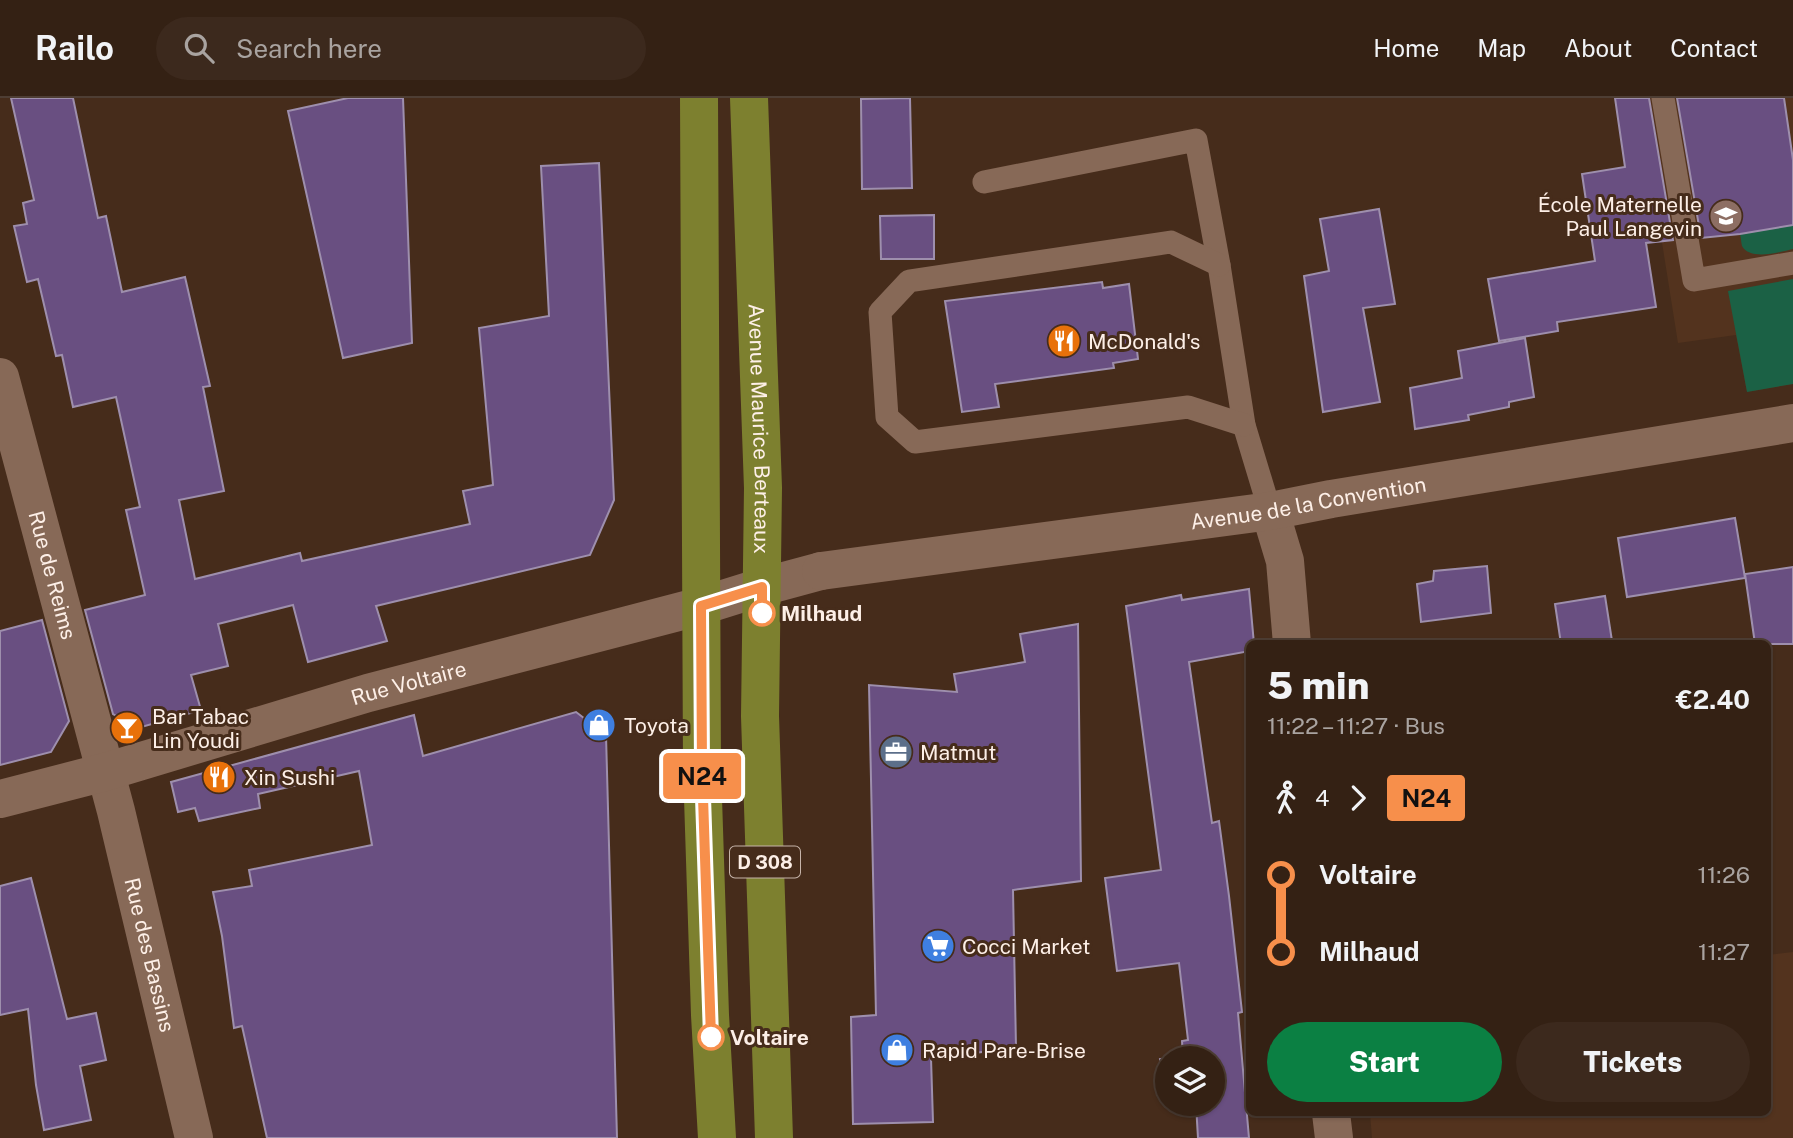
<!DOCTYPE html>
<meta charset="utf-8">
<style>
body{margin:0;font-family:"Public Sans",sans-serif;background:#3c291d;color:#f1f3f6;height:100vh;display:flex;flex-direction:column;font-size:26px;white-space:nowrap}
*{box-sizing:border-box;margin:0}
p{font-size:23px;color:#a9a3a0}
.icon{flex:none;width:38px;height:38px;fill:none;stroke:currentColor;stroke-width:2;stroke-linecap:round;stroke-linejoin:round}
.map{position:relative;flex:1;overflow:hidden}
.details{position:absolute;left:1246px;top:542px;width:525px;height:476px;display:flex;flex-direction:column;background:#342114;border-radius:10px;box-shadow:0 2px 5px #0004,0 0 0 2px #4e3e34}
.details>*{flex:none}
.badge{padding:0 14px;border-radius:5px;font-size:24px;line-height:46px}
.tools{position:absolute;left:1155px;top:948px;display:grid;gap:14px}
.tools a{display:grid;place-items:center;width:70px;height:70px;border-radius:50%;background:#342114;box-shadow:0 2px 5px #0004,0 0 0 2px #4e3e34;font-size:35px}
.map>.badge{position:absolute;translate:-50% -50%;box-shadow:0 0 0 4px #fff}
.legs{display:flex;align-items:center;gap:10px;height:77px;padding:0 21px;font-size:23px}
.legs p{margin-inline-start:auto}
.head{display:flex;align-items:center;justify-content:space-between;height:119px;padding:0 21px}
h1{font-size:38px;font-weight:800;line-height:52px}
.cta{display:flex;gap:14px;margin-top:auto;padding:14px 21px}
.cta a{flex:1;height:80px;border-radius:42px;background:#0b8043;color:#fff;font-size:28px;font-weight:800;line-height:80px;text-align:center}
.cta a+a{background:#3c291d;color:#f1f3f6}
ul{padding:0 21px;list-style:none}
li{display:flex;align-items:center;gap:24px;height:77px;font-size:26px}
li i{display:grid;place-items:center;width:10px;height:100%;margin:0 9px;background:currentColor}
li i::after{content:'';width:18px;height:18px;margin:-9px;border:5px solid;border-radius:50%;background:#342114}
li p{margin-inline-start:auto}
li:first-child i{background:linear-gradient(#0000 50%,currentColor 0)}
li:last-child i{background:linear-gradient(currentColor 50%,#0000 0)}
header{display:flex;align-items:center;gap:42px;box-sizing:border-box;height:98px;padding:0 35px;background:#342114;border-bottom:2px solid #4e3e34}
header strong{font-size:33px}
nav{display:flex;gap:38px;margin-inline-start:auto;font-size:24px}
.search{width:490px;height:63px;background:#3c291d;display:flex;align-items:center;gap:18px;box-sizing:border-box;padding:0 24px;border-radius:38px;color:#a9a3a0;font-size:26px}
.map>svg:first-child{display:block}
.built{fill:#53331e}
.green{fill:#1b6145}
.building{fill:#694f81;stroke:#9e8fad;stroke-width:2}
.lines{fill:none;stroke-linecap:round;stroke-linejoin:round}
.service{stroke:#876957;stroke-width:23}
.minor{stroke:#876957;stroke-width:38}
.tertiary{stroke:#876957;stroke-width:38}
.primary{stroke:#7d802f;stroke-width:38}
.line-1-casing{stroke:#fff;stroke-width:16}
.line-1{stroke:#f78f4b;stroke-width:10}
.stop-1-dot{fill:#fff;stroke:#f78f4b;stroke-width:3.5}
.labels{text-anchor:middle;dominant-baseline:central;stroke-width:6;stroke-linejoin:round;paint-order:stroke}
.shield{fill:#462c1b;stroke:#c6b4aa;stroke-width:2}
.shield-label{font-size:19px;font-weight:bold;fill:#fdefe7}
.poi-label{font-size:21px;fill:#fdefe7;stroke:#462c1b;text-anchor:start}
.street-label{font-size:21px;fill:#fdefe7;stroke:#462c1b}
.stop-label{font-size:21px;font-weight:bold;fill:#fdefe7;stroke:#462c1b;text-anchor:start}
</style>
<header>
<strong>Railo</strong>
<div class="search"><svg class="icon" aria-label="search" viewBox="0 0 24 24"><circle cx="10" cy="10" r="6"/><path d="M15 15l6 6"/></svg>Search here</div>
<nav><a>Home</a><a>Map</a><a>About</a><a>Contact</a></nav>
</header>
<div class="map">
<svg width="1793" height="1040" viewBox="0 0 1793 1040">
<rect width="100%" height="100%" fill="#462c1b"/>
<!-- built -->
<g class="built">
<polygon points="1639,0 1793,0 1793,286 1747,294 1736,237 1678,245"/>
<polygon points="1793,854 1793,1040 1372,1040 1370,1015 1768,1015 1768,857"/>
</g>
<!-- green -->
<g class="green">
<path d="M 1793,127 L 1793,151 C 1780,154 1750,163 1742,148 C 1741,144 1741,140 1740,136 Z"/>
<polygon points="1793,181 1793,286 1747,294 1728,193"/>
</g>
<!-- building -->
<g class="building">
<polygon points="11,0 73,0 98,120 106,118 122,194 185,179 210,288 203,289 224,393 179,402 195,481 300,455 302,463 470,426 463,393 493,387 479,230 549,218 541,68 599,65 614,402 590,457 376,508 387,543 308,564 293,507 218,526 228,568 191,577 201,612 138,630 113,616 85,512 145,497 126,412 140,409 116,299 73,309 62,257 56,258 38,181 27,184 14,128 27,126 23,105 34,102"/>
<polygon points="348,0 403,0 412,245 343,260 288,13"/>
<polygon points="910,0 912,90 862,91 861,1"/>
<polygon points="1615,0 1649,0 1673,142 1646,145 1656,209 1557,224 1558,233 1499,243 1488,181 1595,163 1582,76 1625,69"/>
<polygon points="1677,0 1784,0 1793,62 1793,127 1740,136 1701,140"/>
<polygon points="1379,111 1395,206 1363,210 1380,304 1323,314 1304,178 1329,173 1320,121"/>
<polygon points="934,117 934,161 881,161 880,118"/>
<polygon points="1102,184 1103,190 1129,186 1138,261 1113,265 1114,270 995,286 999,309 962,314 945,203"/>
<polygon points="1525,240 1534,299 1509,304 1509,309 1468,317 1469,322 1415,331 1410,290 1462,280 1458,253"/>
<polygon points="1735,420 1745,480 1627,499 1618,440"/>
<polygon points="1487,468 1491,515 1421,524 1417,486 1433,483 1434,473"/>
<polygon points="1793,469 1793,546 1755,546 1745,476"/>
<polygon points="1249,491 1254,546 1250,546 1250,553 1189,564 1212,725 1219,723 1229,798 1242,914 1238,915 1249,1040 1198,1040 1196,1006 1213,1006 1213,961 1167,961 1167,999 1165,1000 1160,961 1183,958 1182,943 1188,942 1179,865 1117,873 1105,780 1161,772 1126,508 1181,497 1182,502"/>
<polygon points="1605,498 1612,543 1588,546 1561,546 1555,506"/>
<polygon points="42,522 69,623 51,654 0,667 0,533"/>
<polygon points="1078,526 1081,783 1013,792 1016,950 931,960 933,1024 853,1026 851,919 876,917 869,587 957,594 954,576 1025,564 1020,536"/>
<polygon points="576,614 606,637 617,1040 267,1040 242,928 234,930 222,838 213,794 252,788 249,772 372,747 359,673 258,696 260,710 199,723 195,710 178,714 171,684 414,617 423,658"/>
<polygon points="31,780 67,921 96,915 106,962 80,968 91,1022 44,1032 36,987 28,911 0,917 0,788"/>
</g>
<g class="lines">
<!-- service -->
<g class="service">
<polyline points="1663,0 1694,182 1793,165"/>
<polyline points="984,84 1196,42 1219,167 1244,327 1270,413"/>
<polyline points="1219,167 1171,144 909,183 880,214 887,319 915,344 1188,309 1244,327"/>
</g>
<!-- minor -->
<g class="minor">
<path id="s1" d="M 0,279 L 116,713 L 194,1040"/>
<polyline points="1270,413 1285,463 1292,546"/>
<polyline points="762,489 821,473"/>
<polyline points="1331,1015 1334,1040"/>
</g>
<!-- tertiary -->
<g class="tertiary">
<path id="s2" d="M 821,473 L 1270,413 L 1331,401 L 1793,325"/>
<path id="s3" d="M 0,701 L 105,674 L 368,595 L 701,508 L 762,489"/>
</g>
<!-- primary -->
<g class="primary">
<polyline points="699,0 702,669 710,917 717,1040"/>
<path id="s4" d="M 749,0 L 763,390 L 760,618 L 774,1040"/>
</g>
</g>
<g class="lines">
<defs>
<polyline id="line-1" points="711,939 702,669 701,508 762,489 762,515"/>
</defs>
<!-- line-1 casing -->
<use href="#line-1" class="line-1-casing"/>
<!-- line-1 -->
<use href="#line-1" class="line-1"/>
</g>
<!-- icons -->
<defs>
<symbol id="school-disc" viewBox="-11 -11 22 22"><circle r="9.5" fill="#8d6e63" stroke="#462c1b"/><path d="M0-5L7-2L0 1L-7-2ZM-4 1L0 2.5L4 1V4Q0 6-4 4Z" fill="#fff"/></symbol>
<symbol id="restaurant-disc" viewBox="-11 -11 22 22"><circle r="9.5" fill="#e8710a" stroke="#462c1b"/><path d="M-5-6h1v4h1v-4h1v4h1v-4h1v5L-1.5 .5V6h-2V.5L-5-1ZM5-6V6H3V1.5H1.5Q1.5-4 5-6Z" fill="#fff"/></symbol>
<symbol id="shop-disc" viewBox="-11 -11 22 22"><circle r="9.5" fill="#3f7fe0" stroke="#462c1b"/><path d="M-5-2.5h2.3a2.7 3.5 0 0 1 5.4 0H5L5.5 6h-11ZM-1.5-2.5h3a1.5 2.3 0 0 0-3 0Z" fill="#fff"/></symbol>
<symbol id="bar-disc" viewBox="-11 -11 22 22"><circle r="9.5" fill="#e8710a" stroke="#462c1b"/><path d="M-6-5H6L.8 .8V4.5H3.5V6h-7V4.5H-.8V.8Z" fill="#fff"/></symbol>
<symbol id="office-disc" viewBox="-11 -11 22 22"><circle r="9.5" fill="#5c6f8a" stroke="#462c1b"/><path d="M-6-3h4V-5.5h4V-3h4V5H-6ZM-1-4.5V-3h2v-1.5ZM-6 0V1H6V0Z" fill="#fff"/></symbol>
<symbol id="supermarket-disc" viewBox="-11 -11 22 22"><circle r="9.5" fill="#3f7fe0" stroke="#462c1b"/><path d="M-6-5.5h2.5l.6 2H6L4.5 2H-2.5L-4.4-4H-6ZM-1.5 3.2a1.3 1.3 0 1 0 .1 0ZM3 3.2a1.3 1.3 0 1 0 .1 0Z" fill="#fff"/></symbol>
</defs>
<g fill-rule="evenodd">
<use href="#school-disc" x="1707" y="99" width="38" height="38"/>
<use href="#restaurant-disc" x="1045" y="224" width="38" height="38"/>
<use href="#shop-disc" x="580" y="608" width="38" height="38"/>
<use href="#bar-disc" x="108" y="611" width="38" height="38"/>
<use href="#office-disc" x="877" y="635" width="38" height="38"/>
<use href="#restaurant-disc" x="200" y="660" width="38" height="38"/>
<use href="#supermarket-disc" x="919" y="829" width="38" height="38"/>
<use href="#shop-disc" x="878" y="933" width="38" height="38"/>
</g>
<!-- markers -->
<g class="stop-1-dot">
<circle cx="762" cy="515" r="12"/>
<circle cx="711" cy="939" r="12"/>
</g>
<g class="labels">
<!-- shield labels -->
<rect class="shield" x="730" y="748.5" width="70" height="31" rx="5"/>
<g class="shield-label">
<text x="765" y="764">D 308</text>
</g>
<!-- poi labels -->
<g class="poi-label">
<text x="1702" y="106" text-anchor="end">École Maternelle<tspan x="1702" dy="24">Paul Langevin</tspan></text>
<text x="1088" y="243">McDonald's</text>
<text x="152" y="618">Bar Tabac<tspan x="152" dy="24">Lin Youdi</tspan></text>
<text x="624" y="627">Toyota</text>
<text x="920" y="654">Matmut</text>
<text x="244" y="679">Xin Sushi</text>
<text x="962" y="848">Cocci Market</text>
<text x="922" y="952">Rapid Pare-Brise</text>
</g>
<!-- street labels -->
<g class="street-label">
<text stroke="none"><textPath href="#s4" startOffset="331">Avenue Maurice Berteaux</textPath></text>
<text stroke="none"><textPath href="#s2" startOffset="492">Avenue de la Convention</textPath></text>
<text stroke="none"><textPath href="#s1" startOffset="205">Rue de Reims</textPath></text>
<text stroke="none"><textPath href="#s3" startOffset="425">Rue Voltaire</textPath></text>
<text stroke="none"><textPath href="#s1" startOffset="597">Rue des Bassins</textPath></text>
</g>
<!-- stop labels -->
<g class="stop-label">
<text x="781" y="515">Milhaud</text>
<text x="730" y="939">Voltaire</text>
</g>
</g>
</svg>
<div class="tools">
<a><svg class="icon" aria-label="layers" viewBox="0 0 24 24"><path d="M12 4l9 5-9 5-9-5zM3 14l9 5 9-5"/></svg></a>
</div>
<b class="badge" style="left:702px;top:678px;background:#f78f4b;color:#111">N24</b>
<section class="details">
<div class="head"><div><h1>5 min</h1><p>11:22 – 11:27 · Bus</p></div><b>€2.40</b></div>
<div class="legs"><svg class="icon" aria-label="walk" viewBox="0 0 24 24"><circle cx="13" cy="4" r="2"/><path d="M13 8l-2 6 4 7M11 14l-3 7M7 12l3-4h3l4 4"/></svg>4<svg class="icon" aria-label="forward" viewBox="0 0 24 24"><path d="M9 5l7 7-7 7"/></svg><b class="badge" style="background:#f78f4b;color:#111">N24</b></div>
<ul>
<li><i style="color:#f78f4b"></i><b>Voltaire</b><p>11:26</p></li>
<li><i style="color:#f78f4b"></i><b>Milhaud</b><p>11:27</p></li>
</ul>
<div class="cta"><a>Start</a><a>Tickets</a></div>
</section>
</div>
